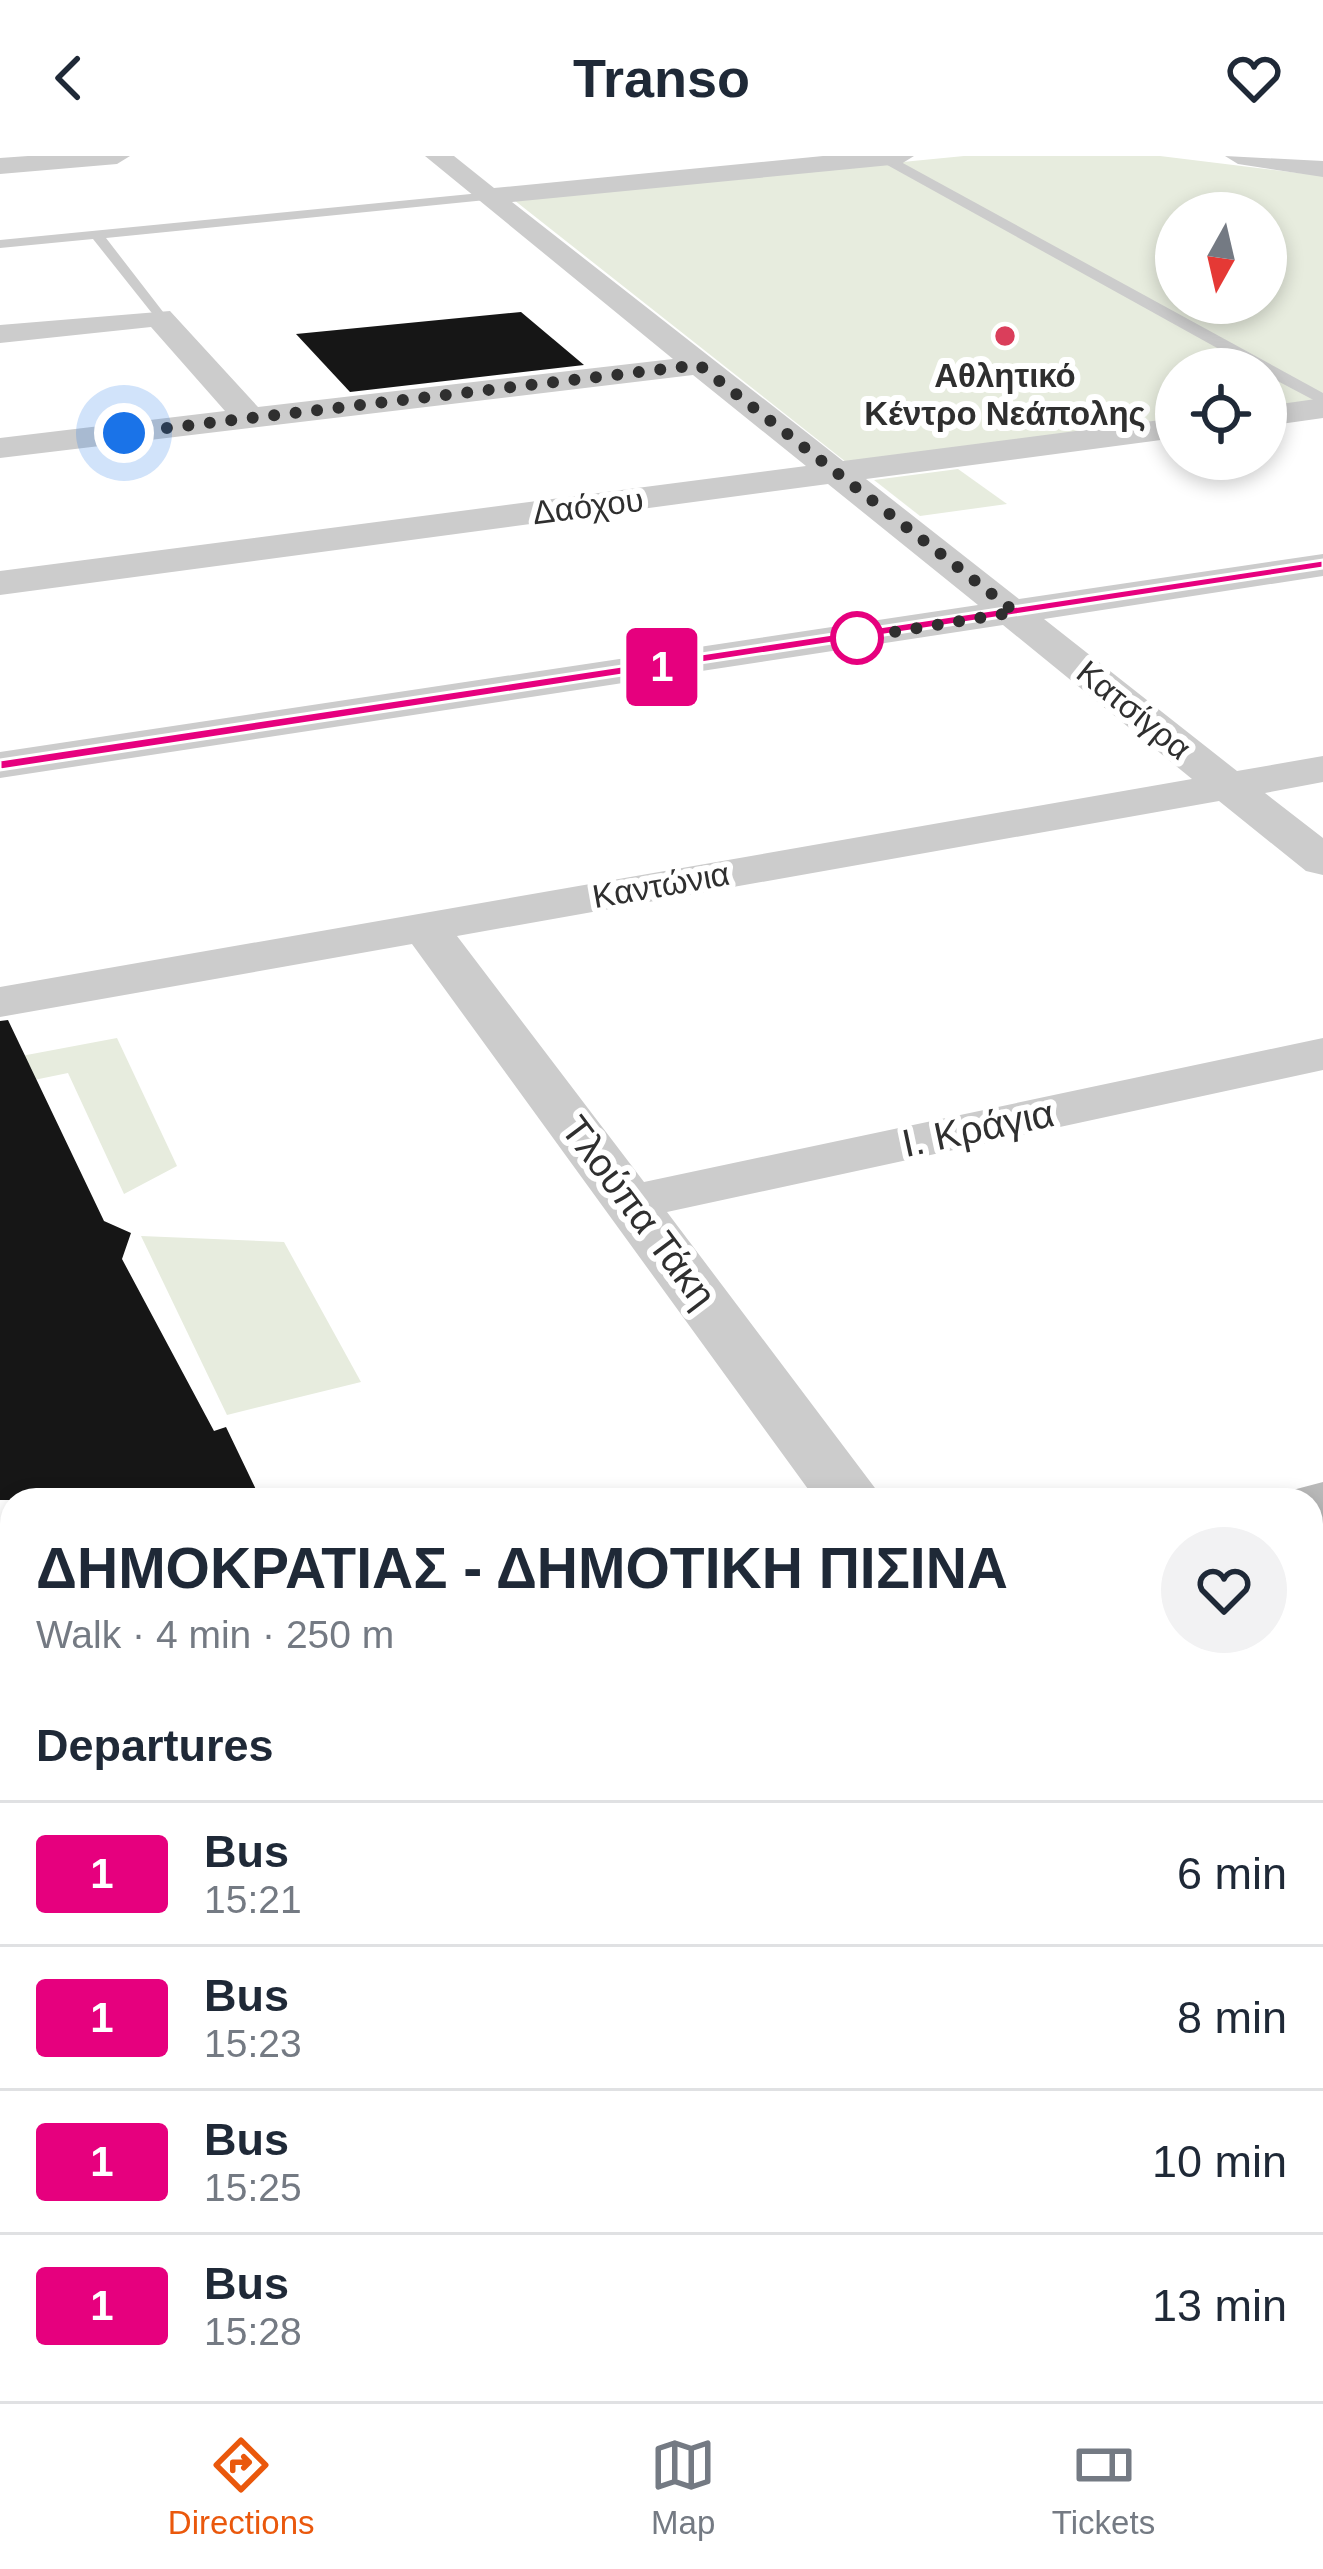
<!DOCTYPE html>
<meta charset="utf-8">
<style>
body{margin:0;font-family:Arial,sans-serif;background:#f2f2f3;color:#1f2937;height:100vh;display:flex;flex-direction:column;font-size:45px;white-space:nowrap}
*{box-sizing:border-box;margin:0}
p{font-size:39px;color:#747a83}
.icon{flex:none;width:66px;height:66px;fill:none;stroke:currentColor;stroke-width:2;stroke-linecap:round;stroke-linejoin:round}
.map{position:relative;flex:1;overflow:hidden}
.panel{position:absolute;left:0px;top:1332px;width:1323px;height:915px;display:flex;flex-direction:column;background:#fff;border-radius:36px 36px 0 0;box-shadow:0 6px 18px #0003}
.panel>*{flex:none}
.badge{padding:0 24px;border-radius:9px;font-size:42px;line-height:78px}
.needle{width:78px;rotate:188deg}
.controls{position:absolute;left:1155px;top:36px;display:grid;gap:24px}
.controls a{display:grid;place-items:center;width:132px;height:132px;border-radius:50%;background:#fff;box-shadow:0 6px 18px #0003;font-size:60px}
.you{position:absolute;width:60px;height:60px;margin:-30px;border:9px solid #fff;border-radius:50%;background:#1a73e8;box-shadow:0 0 0 18px #1a73e833}
.map>.badge{position:absolute;translate:-50% -50%;box-shadow:0 0 0 6px #fff}
h2{padding:0 36px;font-size:45px;line-height:108px}
.round{display:grid;place-items:center;flex:none;width:126px;height:126px;border-radius:63px;background:#f2f2f3}
.headline{display:flex;align-items:center;justify-content:space-between;height:204px;padding:0 36px}
h1{font-size:57px;font-weight:800;line-height:90px}
ul{padding:0;list-style:none}
li{display:flex;align-items:center;gap:36px;height:144px;padding:0 36px;border-top:3px solid #e0e1e3}
li div{flex:1}
li b{display:block;font-size:45px}
li em{font-style:normal}
li .badge{min-width:132px;font-weight:700;text-align:center}
header{display:flex;justify-content:space-between;align-items:center;height:156px;padding:0 36px;background:#fff;font-size:54px;font-weight:800}
.dock{display:flex;justify-content:space-around;align-items:center;height:168px;border-top:3px solid #e0e1e3;background:#fff;font-size:33px;color:#747a83}
.dock a{display:grid;justify-items:center;gap:6px}
.dock .current{color:#ea580c}
.map>svg:first-child{display:block}
.green{fill:#e7ecde;fill-rule:evenodd}
.building{fill:#161616}
.lines{fill:none;stroke-linecap:round;stroke-linejoin:round}
.lane{fill:#ccc;fill-rule:evenodd}
.street{fill:#ccc;fill-rule:evenodd}
.secondary{fill:#b9b9b9;fill-rule:evenodd}
.line{fill:#e6007e;stroke:#fff;stroke-width:3}
.walk{stroke:#2f2f2f;stroke-width:12;stroke-dasharray:0 21.6}
.poi-dot{fill:#da3e5b;stroke:#fff;stroke-width:4.5}
.stop-dot{fill:#fff;stroke:#e6007e;stroke-width:6}
.labels{text-anchor:middle;dominant-baseline:central;stroke-width:12;stroke-linejoin:round;paint-order:stroke}
.far-poi-label{font-size:33px;font-weight:bold;fill:#2f2f2f;stroke:#fff}
.far-street-label{font-size:33px;fill:#2f2f2f;stroke:#fff}
.street-label{font-size:39px;fill:#2f2f2f;stroke:#fff}
</style>
<header><svg class="icon" aria-label="back" viewBox="0 0 24 24"><path d="M15 5l-7 7 7 7"/></svg>Transo<svg class="icon" aria-label="heart" viewBox="0 0 24 24"><path d="M12 20l-8-8c-3-5 5-10 8-4 3-6 11-1 8 4z"/></svg></header>
<div class="map">
<svg width="1323" height="2245" viewBox="0 0 1323 2245">
<rect width="100%" height="100%" fill="#fff"/>
<!-- green -->
<g class="green">
<path d="M 964,0 L 1160,0 L 1323,20 L 1323,244 L 1266,251 L 1266,213 L 1176,213 L 1176,263 L 846,306 L 514,44 ZM 1176,57 L 1266,57 L 1266,147 L 1176,147 Z"/>
<polygon points="958,313 1007,348 920,360 874,324"/>
<polygon points="117,882 177,1010 124,1038 68,917 0,931 0,904"/>
<polygon points="141,1080 284,1086 361,1226 227,1259"/>
</g>
<!-- building -->
<g class="building">
<polygon points="521,156 584,209 350,236 296,178"/>
<polygon points="8,864 104,1065 131,1077 122,1103 214,1275 226,1271 261,1344 0,1344 0,865"/>
</g>
<g class="lines">
<!-- lane -->
<g class="lane">
<polygon points="879,0 890,0 1323,237 1323,249 1266,219 1266,213 1255,213 880,5"/>
<polygon points="491,36 496,43 106,82 167,161 159,166 93,83 0,92 0,84"/>
</g>
<!-- street -->
<g class="street">
<polygon points="28,0 130,0 117,8 0,18 0,2"/>
<polygon points="425,0 454,0 494,32 823,0 914,0 901,8 512,46 843,305 1176,262 1176,282 866,323 1019,443 1323,398 1323,420 1044,463 1237,615 1323,600 1323,626 1265,637 1323,682 1323,719 1306,715 1219,645 457,780 644,1026 1323,882 1323,914 667,1056 884,1344 816,1344 412,788 0,861 0,831 1192,623 1003,469 0,622 0,596 978,449 828,328 0,439 0,415 806,310 693,219 0,302 0,282 225,255 151,171 0,187 0,169 170,155 258,251 673,203"/>
<polygon points="1225,0 1323,5 1323,21 1238,8"/>
<polygon points="1323,242 1323,262 1266,270 1266,250"/>
<polygon points="1323,2086 1323,2168 1311,2173 1311,2091"/>
<polygon points="397,2235 492,2235 496,2245 401,2245"/>
<polygon points="1006,2235 1119,2235 1115,2245 1002,2245"/>
</g>
<!-- secondary -->
<g class="secondary">
<polygon points="1323,1326 1323,1374 1311,1377 1311,1344 1280,1344 1285,1336"/>
<polygon points="1323,1394 1323,1446 1311,1449 1311,1397"/>
<polygon points="12,1658 12,1722 0,1726 0,1660"/>
<polygon points="12,1737 12,1807 0,1810 0,1740"/>
</g>
</g>
<!-- line -->
<polygon class="line" points="1323,404 1323,412 0,614 0,604"/>
<g class="lines">
<!-- walk -->
<polyline class="walk" points="124,277 699,209 1015,456 857,482"/>
</g>
<!-- markers -->
<circle class="poi-dot" cx="1005" cy="180" r="12"/>
<circle class="stop-dot" cx="857" cy="482" r="24"/>
<g class="labels">
<!-- far-poi labels -->
<g class="far-poi-label">
<text x="1005" y="219">Αθλητικό<tspan x="1005" dy="38">Κέντρο Νεάπολης</tspan></text>
</g>
<!-- far-street labels -->
<g class="far-street-label">
<text transform="translate(588 350) rotate(-7)">Δαόχου</text>
<text transform="translate(1134 554) rotate(39)">Κατσίγρα</text>
<text transform="translate(661 729) rotate(-10)">Καντώνια</text>
</g>
<!-- street labels -->
<g class="street-label">
<text transform="translate(978 972) rotate(-12)">Ι. Κράγια</text>
<text transform="translate(639 1056) rotate(53)">Τλούπα Τάκη</text>
</g>
</g>
</svg>
<div class="controls">
<a><svg class="needle" viewBox="-14 -14 28 28"><path d="M0-13l5 13h-10z" fill="#e53935"/><path d="M0 13l5-13h-10z" fill="#747a83"/></svg></a>
<a><svg class="icon" aria-label="locate" viewBox="0 0 24 24"><circle cx="12" cy="12" r="6"/><path d="M12 2v4M12 18v4M2 12h4M18 12h4"/></svg></a>
</div>
<div class="you" style="left:124px;top:277px"></div>
<b class="badge" style="left:662px;top:511px;background:#e6007e;color:#fff">1</b>
<section class="panel">
<div class="headline"><div><h1>ΔΗΜΟΚΡΑΤΙΑΣ - ΔΗΜΟΤΙΚΗ ΠΙΣΙΝΑ</h1><p>Walk · 4 min · 250 m</p></div><a class="round"><svg class="icon" aria-label="heart" viewBox="0 0 24 24"><path d="M12 20l-8-8c-3-5 5-10 8-4 3-6 11-1 8 4z"/></svg></a></div>
<h2>Departures</h2>
<ul>
<li><span class="badge" style="background:#e6007e;color:#fff">1</span><div><b>Bus</b><p>15:21</p></div><em>6 min</em></li>
<li><span class="badge" style="background:#e6007e;color:#fff">1</span><div><b>Bus</b><p>15:23</p></div><em>8 min</em></li>
<li><span class="badge" style="background:#e6007e;color:#fff">1</span><div><b>Bus</b><p>15:25</p></div><em>10 min</em></li>
<li><span class="badge" style="background:#e6007e;color:#fff">1</span><div><b>Bus</b><p>15:28</p></div><em>13 min</em></li>
</ul>
</section>
</div>
<nav class="dock">
<a class="current"><svg class="icon" aria-label="directions" viewBox="0 0 24 24"><path d="M12 3l9 9-9 9-9-9zM9 14v-3h6M13 9l2 2-2 2"/></svg>Directions</a>
<a><svg class="icon" aria-label="map" viewBox="0 0 24 24"><path d="M3 6l6-2 6 2 6-2v14l-6 2-6-2-6 2zM9 4v14M15 6v14"/></svg>Map</a>
<a><svg class="icon" aria-label="tickets" viewBox="0 0 24 24"><path d="M3 7h18v10H3zM15 7v10"/></svg>Tickets</a>
</nav>
